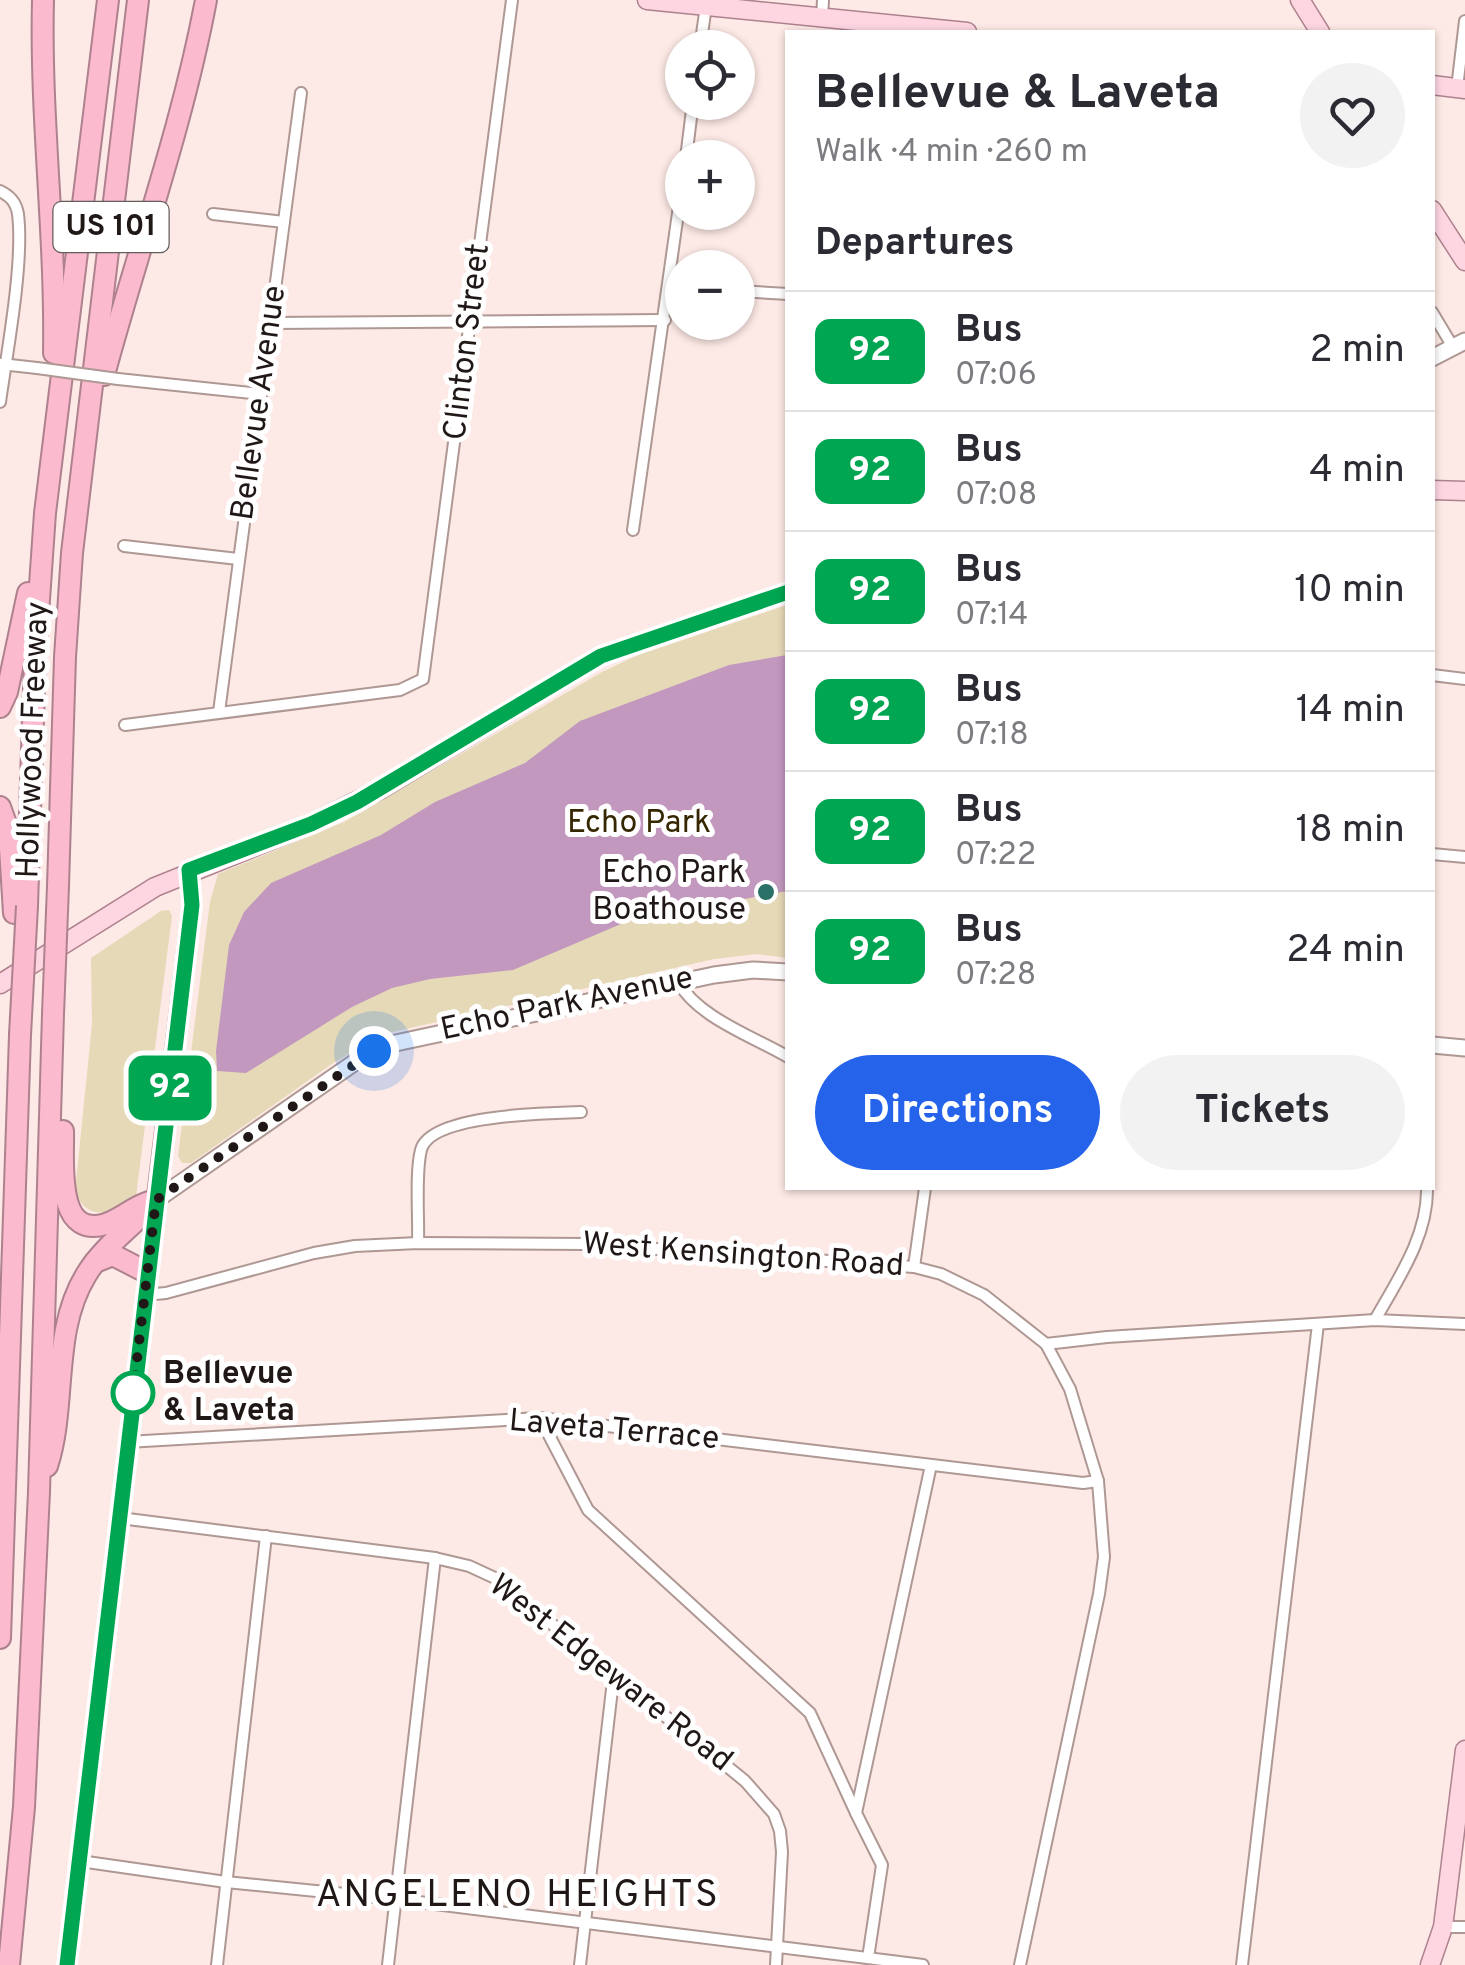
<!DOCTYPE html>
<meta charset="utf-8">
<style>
body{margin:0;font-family:Overpass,sans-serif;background:#f2f2f3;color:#2b2b33;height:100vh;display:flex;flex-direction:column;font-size:38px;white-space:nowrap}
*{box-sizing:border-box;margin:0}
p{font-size:32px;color:#7c7c81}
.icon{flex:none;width:55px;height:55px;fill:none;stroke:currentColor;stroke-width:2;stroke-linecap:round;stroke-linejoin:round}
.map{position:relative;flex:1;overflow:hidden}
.side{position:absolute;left:785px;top:30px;width:650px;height:1160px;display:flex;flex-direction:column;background:#fff;border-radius:0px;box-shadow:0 2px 8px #0004}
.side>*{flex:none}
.badge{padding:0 20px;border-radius:15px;font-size:35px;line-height:65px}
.buttons{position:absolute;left:665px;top:30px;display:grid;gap:20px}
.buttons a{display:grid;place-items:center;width:90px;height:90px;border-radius:50%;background:#fff;box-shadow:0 2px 8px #0004;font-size:50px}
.you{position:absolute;width:50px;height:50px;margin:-25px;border:8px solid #fff;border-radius:50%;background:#1a73e8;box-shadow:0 0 0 15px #1a73e833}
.map>.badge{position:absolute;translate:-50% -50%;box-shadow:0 0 0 5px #fff}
h2{padding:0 30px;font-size:38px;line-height:90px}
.round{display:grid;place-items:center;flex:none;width:105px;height:105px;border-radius:52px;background:#f2f2f3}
.head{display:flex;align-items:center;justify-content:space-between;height:170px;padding:0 30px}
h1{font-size:48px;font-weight:700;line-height:75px}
.cta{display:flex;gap:20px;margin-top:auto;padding:20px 30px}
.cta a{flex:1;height:115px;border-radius:60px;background:#2563eb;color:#fff;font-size:40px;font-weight:700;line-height:115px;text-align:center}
.cta a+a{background:#f2f2f3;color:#2b2b33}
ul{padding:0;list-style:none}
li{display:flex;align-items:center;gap:30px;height:120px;padding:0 30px;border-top:2px solid #e1e1e2}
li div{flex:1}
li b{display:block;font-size:38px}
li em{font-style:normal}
li .badge{min-width:110px;font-weight:700;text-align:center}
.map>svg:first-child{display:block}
.green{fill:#e5d9b7}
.water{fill:#c298bf}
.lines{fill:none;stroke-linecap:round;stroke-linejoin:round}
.street-casing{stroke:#af9894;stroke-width:14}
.secondary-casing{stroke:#af9894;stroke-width:19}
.primary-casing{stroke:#ae818e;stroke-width:21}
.highway-casing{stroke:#ae818e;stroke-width:24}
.street{stroke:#fff;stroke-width:10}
.secondary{stroke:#fff;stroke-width:15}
.primary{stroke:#fdd6e2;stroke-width:18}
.highway{stroke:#fbbace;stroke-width:20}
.street-bridge-casing{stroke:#af9894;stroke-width:14;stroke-linecap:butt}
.highway-bridge-casing{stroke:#ae818e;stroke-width:24;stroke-linecap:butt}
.street-bridge{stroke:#fff;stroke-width:10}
.highway-bridge{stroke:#fbbace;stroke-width:20}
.line-casing{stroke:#fff;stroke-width:22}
.line{stroke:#00a651;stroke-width:15}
.walk{stroke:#201816;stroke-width:10;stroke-dasharray:0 18}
.poi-dot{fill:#2b7167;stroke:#fff;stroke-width:4}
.stop-dot{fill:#fff;stroke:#00a651;stroke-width:5}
.labels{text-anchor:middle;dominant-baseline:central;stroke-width:10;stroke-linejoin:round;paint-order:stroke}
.shield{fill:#fff;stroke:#635d5c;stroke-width:2.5}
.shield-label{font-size:30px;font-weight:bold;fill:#201816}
.street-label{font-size:32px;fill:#201816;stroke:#fff}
.park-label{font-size:32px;fill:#352700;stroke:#fff}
.poi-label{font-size:32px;fill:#201816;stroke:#fff;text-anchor:end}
.stop-label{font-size:32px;font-weight:bold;fill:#201816;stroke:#fff;text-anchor:start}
.quarter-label{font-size:38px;letter-spacing:2.5px;fill:#201816;stroke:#fff}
</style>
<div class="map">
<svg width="1465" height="1965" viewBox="0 0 1465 1965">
<rect width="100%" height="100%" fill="#fde9e5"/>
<!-- green -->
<g class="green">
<polygon points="787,605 787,958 757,954 714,959 384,1034 333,1063 191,1163 182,1163 178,1156 210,902 218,874 344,822 602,672 638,655"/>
<path d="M 169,910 L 172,916 L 136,1196 C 114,1213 89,1224 75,1192 L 92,1024 L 91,958 L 161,911 Z"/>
</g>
<!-- water -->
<polygon class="water" points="787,655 787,891 628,921 513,970 430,979 392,988 352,1007 246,1073 217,1071 216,1051 229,945 244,912 271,883 381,835 435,802 525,763 580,721 729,665"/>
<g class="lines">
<defs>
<g id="street">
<polyline points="822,18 823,0"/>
<polyline points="700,48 706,6"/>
<polyline points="1457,88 1465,21"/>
<polyline points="686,158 693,102"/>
<path d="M 0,191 C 10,196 16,202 18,214 C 24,263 7,352 0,402"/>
<polyline points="213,214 284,222"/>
<polyline points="738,291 788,294"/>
<polyline points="1432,312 1453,347"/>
<polyline points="272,323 665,320"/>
<polyline points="1,364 37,368"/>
<polyline points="118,379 261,394"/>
<polyline points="633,530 682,185"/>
<polyline points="124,546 238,559"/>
<polyline points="1432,675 1465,679"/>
<polyline points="219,712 301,93"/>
<polyline points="125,725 400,690 423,679 512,0"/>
<polyline points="1432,854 1465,857"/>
<path d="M 678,982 C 699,1018 752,1036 788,1057"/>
<path d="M 418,1243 C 419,1218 415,1173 421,1150 C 430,1114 551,1113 581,1112"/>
<polyline points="914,1267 925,1188"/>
<polyline points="144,1295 166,1293 314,1253 355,1246 418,1243 585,1244 914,1267 941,1274 984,1295 1046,1344 1070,1389 1098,1481 1104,1557 1099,1594 1020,1965"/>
<path d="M 1375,1320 C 1398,1279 1428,1236 1427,1188"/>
<polyline points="1046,1344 1107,1337 1375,1320 1465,1324"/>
<polyline points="540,1418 588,1510 810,1713 856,1813"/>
<polyline points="127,1442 540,1418 1083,1483 1098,1481"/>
<polyline points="120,1518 435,1558 469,1566 495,1578 745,1781 774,1814 780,1831 782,1852 776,1965"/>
<polyline points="80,1861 226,1882 395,1899 923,1965"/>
<polyline points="1443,1927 1465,1927"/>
<polyline points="868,1958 882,1865 856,1813 931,1465"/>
<polyline points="217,1965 266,1536"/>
<polyline points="388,1965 435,1558"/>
<polyline points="580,1965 614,1672"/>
<polyline points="1242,1965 1318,1324"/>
</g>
<g id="secondary">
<polyline points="1432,358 1465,341"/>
<polyline points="1432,1045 1465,1048"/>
<polyline points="67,1965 156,1200 361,1058 391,1044 714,975 753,970 788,972"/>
</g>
<g id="primary">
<polyline points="647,0 967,32"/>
<polyline points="1300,0 1320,32"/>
<polyline points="1432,85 1465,89"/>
<polyline points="1432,210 1465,261"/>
<polyline points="1432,490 1465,491"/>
<polyline points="0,984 155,887 311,824 381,789 601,656 788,592"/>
<polyline points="156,1200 192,905 189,871"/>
<polyline points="1430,1965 1443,1927 1465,1750"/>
</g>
<g id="highway">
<path d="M 43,0 C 40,118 56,235 54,353"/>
<path d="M 104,375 C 138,249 182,128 206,0"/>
<polyline points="0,707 7,692 28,593"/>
<polyline points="0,807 9,832 14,913"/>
<polyline points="58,886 65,657 72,553 138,0"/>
<polyline points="27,906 35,657 45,513 108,0"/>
<path d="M 63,1131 C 64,1159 54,1240 106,1224 C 121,1219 133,1207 149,1202"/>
<polyline points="95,1262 113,1255 146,1272"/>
<path d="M 47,1466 C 67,1405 51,1332 86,1275 C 103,1246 134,1226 156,1200"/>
<polyline points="0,1638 20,1035"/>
<polyline points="9,1965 24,1807 39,1492 53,1014"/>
</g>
</defs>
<!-- street casing -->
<use href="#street" class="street-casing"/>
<!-- secondary casing -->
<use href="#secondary" class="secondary-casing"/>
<!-- primary casing -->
<use href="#primary" class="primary-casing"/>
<!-- highway casing -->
<use href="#highway" class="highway-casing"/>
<!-- street -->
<use href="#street" class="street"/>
<!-- secondary -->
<use href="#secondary" class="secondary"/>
<!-- primary -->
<use href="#primary" class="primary"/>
<!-- highway -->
<use href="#highway" class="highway"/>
<defs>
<polyline id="street-bridge" points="37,368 118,379"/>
<g id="highway-bridge">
<polyline points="53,1014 58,886"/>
<polyline points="20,1035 27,906"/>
</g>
</defs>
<!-- street-bridge casing -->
<use href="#street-bridge" class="street-bridge-casing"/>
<!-- highway-bridge casing -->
<use href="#highway-bridge" class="highway-bridge-casing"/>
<!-- street-bridge -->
<use href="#street-bridge" class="street-bridge"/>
<!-- highway-bridge -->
<use href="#highway-bridge" class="highway-bridge"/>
</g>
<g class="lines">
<defs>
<polyline id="line" points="67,1965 192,905 189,870 311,824 357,802 601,656 788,592"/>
</defs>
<!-- line casing -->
<use href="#line" class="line-casing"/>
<!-- line -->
<use href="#line" class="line"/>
<!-- walk -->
<polyline class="walk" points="133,1393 156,1200 374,1051"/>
</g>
<!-- markers -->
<circle class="poi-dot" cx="766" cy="892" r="10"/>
<circle class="stop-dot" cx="133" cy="1393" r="20"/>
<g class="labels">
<!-- shield labels -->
<rect class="shield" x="53.5" y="202" width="115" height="50" rx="8"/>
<g class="shield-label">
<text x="111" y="227">US 101</text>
</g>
<!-- street labels -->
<g class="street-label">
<text transform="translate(468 342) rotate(-83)">Clinton Street</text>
<text transform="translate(260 403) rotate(-82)">Bellevue Avenue</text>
<text transform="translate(34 740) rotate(-88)">Hollywood Freeway</text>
<text transform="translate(567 1005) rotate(-12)">Echo Park Avenue</text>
<text transform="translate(743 1256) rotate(4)">West Kensington Road</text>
<text transform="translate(614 1431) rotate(5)">Laveta Terrace</text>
<text transform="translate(610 1674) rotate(38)">West Edgeware Road</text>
</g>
<!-- park labels -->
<g class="park-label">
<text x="639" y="824">Echo Park</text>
</g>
<!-- poi labels -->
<g class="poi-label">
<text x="746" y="874">Echo Park<tspan x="746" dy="37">Boathouse</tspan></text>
</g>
<!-- stop labels -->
<g class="stop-label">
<text x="163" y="1375">Bellevue<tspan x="163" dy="37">&amp; Laveta</tspan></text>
</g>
<!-- quarter labels -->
<g class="quarter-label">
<text x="518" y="1896">ANGELENO HEIGHTS</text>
</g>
</g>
</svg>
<div class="buttons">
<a><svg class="icon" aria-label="locate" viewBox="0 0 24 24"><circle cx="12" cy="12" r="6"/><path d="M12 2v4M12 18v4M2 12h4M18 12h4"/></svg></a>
<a>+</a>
<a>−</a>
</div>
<div class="you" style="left:374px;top:1051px"></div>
<b class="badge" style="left:170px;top:1088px;background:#00a651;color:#fff">92</b>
<section class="side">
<div class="head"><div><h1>Bellevue &amp; Laveta</h1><p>Walk · 4 min · 260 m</p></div><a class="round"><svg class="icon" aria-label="heart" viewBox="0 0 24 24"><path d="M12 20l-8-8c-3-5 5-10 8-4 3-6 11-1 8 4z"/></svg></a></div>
<h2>Departures</h2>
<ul>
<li><span class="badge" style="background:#00a651;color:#fff">92</span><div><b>Bus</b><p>07:06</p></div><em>2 min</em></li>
<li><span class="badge" style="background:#00a651;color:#fff">92</span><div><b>Bus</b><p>07:08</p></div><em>4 min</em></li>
<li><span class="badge" style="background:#00a651;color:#fff">92</span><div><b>Bus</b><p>07:14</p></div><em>10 min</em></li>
<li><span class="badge" style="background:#00a651;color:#fff">92</span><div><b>Bus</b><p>07:18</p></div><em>14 min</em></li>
<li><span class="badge" style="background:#00a651;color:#fff">92</span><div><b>Bus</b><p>07:22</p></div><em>18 min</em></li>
<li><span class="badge" style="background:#00a651;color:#fff">92</span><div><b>Bus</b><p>07:28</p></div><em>24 min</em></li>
</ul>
<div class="cta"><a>Directions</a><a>Tickets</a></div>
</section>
</div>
